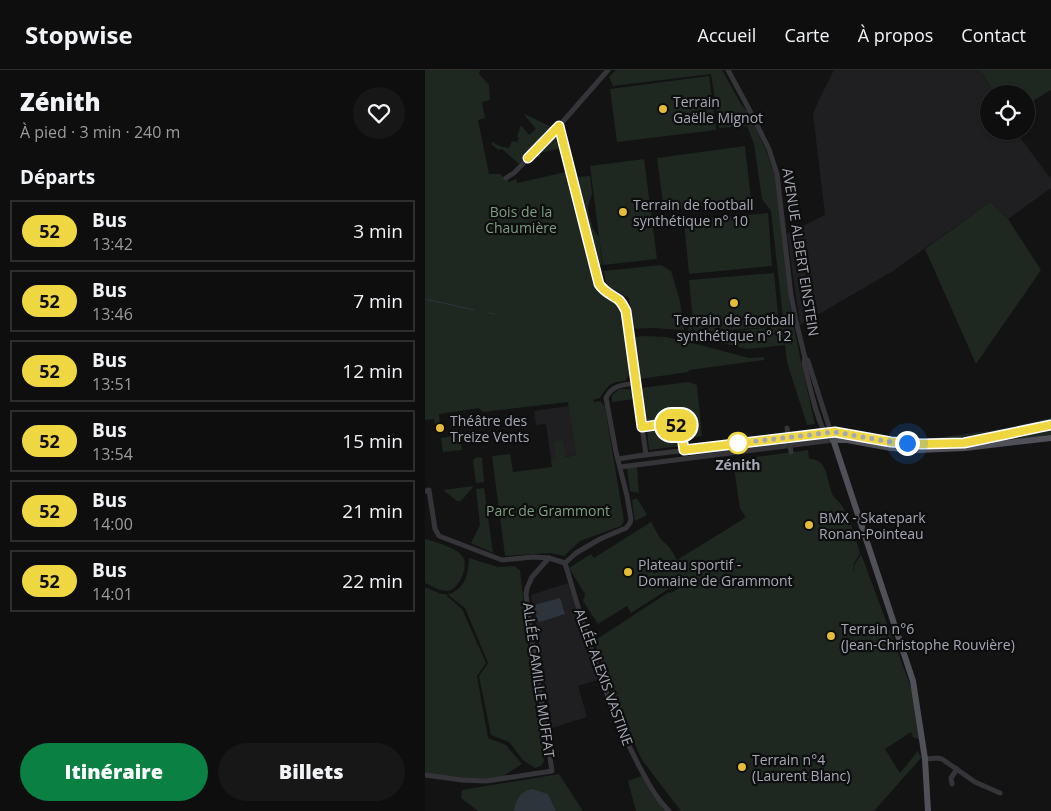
<!DOCTYPE html>
<html lang="fr">
<meta charset="utf-8">
<style>
body{margin:0;font-family:"Open Sans",sans-serif;background:#171718;color:#f1f3f6;height:100vh;display:flex;flex-direction:column;font-size:19px;white-space:nowrap}
*{box-sizing:border-box;margin:0}
p{font-size:16px;color:#9b9c9e}
.icon{flex:none;width:28px;height:28px;fill:none;stroke:currentColor;stroke-width:2;stroke-linecap:round;stroke-linejoin:round}
.map{position:relative;flex:1;overflow:hidden}
.details{display:flex;flex-direction:column;background:#0e0e0f;width:425px}
.details>*{flex:none}
.badge{padding:0 10px;border-radius:16px;font-size:18px;line-height:32px}
.fabs{position:absolute;left:555px;top:15px;display:grid;gap:10px}
.fabs a{display:grid;place-items:center;width:55px;height:55px;border-radius:50%;background:#0e0e0f;box-shadow:0 1px 4px #0004,0 0 0 1px #2e2e2f;font-size:25px}
.you{position:absolute;width:25px;height:25px;margin:-12px;border:4px solid #fff;border-radius:50%;background:#1a73e8;box-shadow:0 0 0 8px #1a73e833}
.map>.badge{position:absolute;translate:-50% -50%;box-shadow:0 0 0 2px #fff}
h2{padding:0 20px;font-size:19px;line-height:45px}
.round{display:grid;place-items:center;flex:none;width:52px;height:52px;border-radius:26px;background:#171718}
.overview{display:flex;align-items:center;justify-content:space-between;height:85px;padding:0 20px}
h1{font-size:24px;font-weight:800;line-height:38px}
.button{display:flex;gap:10px;margin-top:auto;padding:10px 20px}
.button a{flex:1;height:58px;border-radius:30px;background:#0b8043;color:#fff;font-size:20px;font-weight:800;line-height:58px;text-align:center}
.button a+a{background:#171718;color:#f1f3f6}
ul{padding:0;list-style:none}
li{display:flex;align-items:center;gap:15px;height:62px;margin:0 10px 8px;padding:0 10px;border:2px solid #2e2e2f;border-radius:0px}
li div{flex:1}
li b{display:block;font-size:19px}
li em{font-style:normal}
li .badge{min-width:55px;font-weight:700;text-align:center}
header{display:flex;align-items:center;gap:30px;box-sizing:border-box;height:70px;padding:0 25px;background:#0e0e0f;border-bottom:1px solid #2e2e2f}
header strong{font-size:24px}
nav{display:flex;gap:28px;margin-inline-start:auto;font-size:18px}
main{display:flex;flex:1;min-height:0}
.map>svg:first-child{display:block}
.built{fill:#1f1f21}
.green{fill:#1f2721}
.water{fill:#2d343c}
.lines{fill:none;stroke-linecap:round;stroke-linejoin:round}
.stream{stroke:#2d343c;stroke-width:1}
.minor{stroke:#343439;stroke-width:5}
.major{stroke:#505158;stroke-width:6}
.line-casing{stroke:#fff;stroke-width:11}
.line{stroke:#efd742;stroke-width:8}
.walk{stroke:#a5a8b4;stroke-width:5;stroke-dasharray:0 9}
.poi-dot{fill:#e5bc3a;stroke:#0e0e0f;stroke-width:2}
.stop-dot{fill:#fff;stroke:#efd742;stroke-width:2.5}
.labels{text-anchor:middle;dominant-baseline:central;stroke-width:4.5;stroke-linejoin:round;paint-order:stroke}
.poi-label{font-size:14px;fill:#a5a8b4;stroke:#0e0e0f;text-anchor:start}
.park-label{font-size:14px;fill:#7d9e82;stroke:#0e0e0f}
.street-label{font-size:14px;fill:#a5a8b4;stroke:#0e0e0f}
.stop-label{font-size:14px;font-weight:bold;fill:#a5a8b4;stroke:#0e0e0f}
</style>
<header>
<strong>Stopwise</strong>
<nav><a>Accueil</a><a>Carte</a><a>À propos</a><a>Contact</a></nav>
</header>
<main>
<section class="details">
<div class="overview"><div><h1>Zénith</h1><p>À pied · 3 min · 240 m</p></div><a class="round"><svg class="icon" aria-label="heart" viewBox="0 0 24 24"><path d="M12 20l-8-8c-3-5 5-10 8-4 3-6 11-1 8 4z"/></svg></a></div>
<h2>Départs</h2>
<ul>
<li><span class="badge" style="background:#efd742;color:#111">52</span><div><b>Bus</b><p>13:42</p></div><em>3 min</em></li>
<li><span class="badge" style="background:#efd742;color:#111">52</span><div><b>Bus</b><p>13:46</p></div><em>7 min</em></li>
<li><span class="badge" style="background:#efd742;color:#111">52</span><div><b>Bus</b><p>13:51</p></div><em>12 min</em></li>
<li><span class="badge" style="background:#efd742;color:#111">52</span><div><b>Bus</b><p>13:54</p></div><em>15 min</em></li>
<li><span class="badge" style="background:#efd742;color:#111">52</span><div><b>Bus</b><p>14:00</p></div><em>21 min</em></li>
<li><span class="badge" style="background:#efd742;color:#111">52</span><div><b>Bus</b><p>14:01</p></div><em>22 min</em></li>
</ul>
<div class="button"><a>Itinéraire</a><a>Billets</a></div>
</section>
<div class="map">
<svg width="626" height="741" viewBox="0 0 626 741">
<rect width="100%" height="100%" fill="#131314"/>
<!-- built -->
<g class="built">
<polygon points="409,0 555,0 570,24 564,24 564,61 590,61 626,109 626,118 583,149 565,132 468,201 375,255 362,164 400,145 388,44 394,30"/>
<polygon points="144,336 151,385 126,389 121,354 111,355 109,341"/>
<polygon points="143,513 160,567 173,610 153,616 162,647 127,658 106,525"/>
</g>
<!-- green -->
<g class="green">
<path d="M 0,0 L 55,0 L 54,4 L 64,15 L 65,30 L 57,32 L 60,48 L 53,50 L 64,104 L 75,104 L 84,112 L 91,109 L 92,113 L 141,102 L 170,218 C 177,226 186,228 192,234 C 201,244 203,289 205,304 L 200,311 C 185,312 183,315 175,328 L 168,330 L 169,332 L 175,331 L 180,337 L 199,451 L 196,456 L 155,471 L 139,486 L 125,483 L 80,486 L 67,386 L 85,384 L 88,402 L 127,397 L 126,389 L 131,388 L 129,371 L 138,370 L 141,387 L 151,385 L 143,332 L 58,342 L 54,338 L 14,344 L 15,353 L 10,354 L 9,349 L 0,350 Z"/>
<polygon points="191,0 297,0 316,34 323,42 341,80 351,109 365,236 376,292 390,354 382,355 362,292 360,275 322,279 264,265 263,249 265,243 267,264 270,265 359,256 346,141 337,129 329,74 322,56 294,58 286,4 188,16 184,7"/>
<polygon points="555,0 626,0 626,20 601,35 601,24 570,24"/>
<polygon points="284,6 291,60 192,72 185,19"/>
<polygon points="100,44 128,58 94,94 77,79 74,80 67,75 66,73 69,72 70,74 78,77 84,78 87,71 92,72 94,68 92,67 96,55 104,65 111,59 100,46"/>
<polygon points="131,64 133,67 136,78 115,83 116,87 110,87 109,85 127,65"/>
<polygon points="320,76 326,130 239,141 232,88"/>
<polygon points="219,89 232,189 178,195 174,167 177,195 173,196 153,107 165,106 167,124 163,137 164,144 168,159 174,167 165,96"/>
<polygon points="565,132 583,149 616,200 551,294 500,179"/>
<polygon points="343,143 347,196 264,204 259,151"/>
<polygon points="236,195 246,201 255,231 259,260 227,258 208,259 204,228 182,216 178,201"/>
<polygon points="349,203 354,256 269,263 264,210"/>
<polygon points="219,266 241,267 271,274 324,288 339,287 339,290 264,300 263,302 215,309 210,268 210,267"/>
<polygon points="263,312 272,315 277,366 271,367 253,351 220,353 216,318"/>
<polygon points="195,319 204,319 207,322 210,329 187,332 187,325"/>
<polygon points="626,348 626,351 578,361 527,371 502,371 502,369 571,360"/>
<polygon points="245,357 251,360 255,376 224,380 222,360"/>
<polygon points="626,357 626,365 539,377 528,376"/>
<polygon points="35,365 37,380 18,382 16,368"/>
<polygon points="363,369 363,374 266,386 265,381"/>
<path d="M 383,380 L 384,389 C 405,388 401,415 409,427 C 411,429 413,431 415,433 C 424,445 431,468 435,483 L 429,493 L 428,504 L 430,494 L 436,484 L 487,620 L 495,670 L 488,667 L 486,662 L 460,679 L 475,703 L 493,681 L 496,688 L 449,741 L 256,741 L 217,690 L 188,625 L 169,571 L 244,522 L 246,523 L 265,511 L 262,507 L 206,543 L 202,536 L 173,554 L 158,531 L 160,524 L 144,498 L 166,484 L 169,488 L 226,452 L 235,468 L 245,478 L 252,490 L 320,448 L 319,444 L 315,439 L 308,390 Z"/>
<polygon points="52,387 57,388 59,412 51,413 48,390"/>
<polygon points="212,397 214,423 205,421 202,398"/>
<polygon points="49,416 36,431 32,431 18,420"/>
<polygon points="59,418 68,483 46,473 55,455 51,419"/>
<polygon points="212,428 222,445 210,451 207,430"/>
<path d="M 0,469 C 9,471 34,479 38,487 C 44,496 34,520 22,521 C 15,521 7,516 0,513 Z"/>
<path d="M 44,488 L 73,497 L 89,496 L 95,500 L 105,592 L 119,691 L 116,696 L 110,698 L 98,690 L 84,672 L 66,665 L 54,606 L 63,593 L 40,538 L 23,525 C 41,517 43,506 44,488 Z"/>
<polygon points="0,517 16,524 22,524 22,526 37,539 61,593 52,606 63,668 81,675 97,694 72,710 61,711 0,704"/>
<polygon points="134,704 158,741 53,741 36,728 37,720"/>
<polygon points="217,706 226,723 242,741 211,741 203,711"/>
</g>
<!-- water -->
<g class="water">
<polygon points="135,528 140,544 115,552 113,551 108,538 109,535"/>
<path d="M 107,719 L 123,724 L 131,741 L 89,741 C 91,729 95,722 107,719 Z"/>
</g>
<g class="lines">
<!-- stream -->
<g class="stream">
<polyline points="0,229 49,240"/>
<polyline points="64,243 70,244"/>
</g>
<!-- minor -->
<g class="minor">
<path d="M 134,56 L 174,214 C 179,222 187,225 194,230 C 197,233 199,237 201,241 L 221,385"/>
<polyline points="81,108 89,103 134,56 183,0"/>
<path d="M 380,288 L 379,293 C 384,312 391,349 401,364"/>
<polyline points="362,358 366,382"/>
<polyline points="193,389 212,386 406,363 383,291 380,288 371,251 366,225 352,104 344,79 324,39 303,0"/>
<polyline points="195,397 408,370"/>
<polyline points="0,421 4,420 10,459 14,466 77,490 108,487 124,488 140,493"/>
<path d="M 140,493 C 160,561 180,631 213,694 C 222,711 230,727 244,741"/>
<path d="M 140,493 L 151,483 L 175,469 L 201,458 L 205,453 L 206,449 L 202,426 L 191,382 L 181,328 C 187,315 198,315 211,313"/>
<polyline points="500,689 512,688 517,689 550,712 575,723"/>
<polyline points="0,705 37,710 61,711 127,701 104,551 101,524 102,518 107,507 124,488"/>
<polyline points="527,714 526,708 532,699"/>
</g>
<!-- major -->
<g class="major">
<polyline points="408,370 422,370 466,378 494,380 540,378 626,368"/>
<polyline points="503,741 500,689 488,611 406,363 414,362 466,372 497,374 539,373 626,355"/>
</g>
</g>
<g class="lines">
<defs>
<path id="line" d="M 103,88 L 134,56 L 174,214 C 179,222 187,225 194,230 C 197,233 199,237 201,241 L 217,357 C 245,354 255,346 259,380 L 410,362 L 466,372 L 497,374 L 539,373 L 626,355"/>
</defs>
<!-- line casing -->
<use href="#line" class="line-casing"/>
<!-- line -->
<use href="#line" class="line"/>
<!-- walk -->
<polyline class="walk" points="313,373 410,362 466,372 482,373"/>
</g>
<!-- markers -->
<g class="poi-dot">
<circle cx="238" cy="39" r="5"/>
<circle cx="198" cy="142" r="5"/>
<circle cx="309" cy="233" r="5"/>
<circle cx="15" cy="358" r="5"/>
<circle cx="384" cy="455" r="5"/>
<circle cx="203" cy="502" r="5"/>
<circle cx="406" cy="566" r="5"/>
<circle cx="317" cy="697" r="5"/>
</g>
<circle class="stop-dot" cx="313" cy="373" r="10"/>
<g class="labels">
<!-- poi labels -->
<g class="poi-label">
<text x="248" y="31">Terrain<tspan x="248" dy="16">Gaëlle Mignot</tspan></text>
<text x="208" y="134">Terrain de football<tspan x="208" dy="16">synthétique n° 10</tspan></text>
<text x="309" y="249" text-anchor="middle">Terrain de football<tspan x="309" dy="16">synthétique n° 12</tspan></text>
<text x="25" y="350">Théâtre des<tspan x="25" dy="16">Treize Vents</tspan></text>
<text x="394" y="447">BMX - Skatepark<tspan x="394" dy="16">Ronan-Pointeau</tspan></text>
<text x="213" y="494">Plateau sportif -<tspan x="213" dy="16">Domaine de Grammont</tspan></text>
<text x="416" y="558">Terrain n°6<tspan x="416" dy="16">(Jean-Christophe Rouvière)</tspan></text>
<text x="327" y="689">Terrain n°4<tspan x="327" dy="16">(Laurent Blanc)</tspan></text>
</g>
<!-- park labels -->
<g class="park-label">
<text x="96" y="141">Bois de la<tspan x="96" dy="16">Chaumière</tspan></text>
<text x="123" y="440">Parc de Grammont</text>
</g>
<!-- street labels -->
<g class="street-label">
<text transform="translate(376 182) rotate(81)">AVENUE ALBERT EINSTEIN</text>
<text transform="translate(179 607) rotate(70)">ALLÉE ALEXIS VASTINE</text>
<text transform="translate(114 610) rotate(82)">ALLÉE CAMILLE MUFFAT</text>
</g>
<!-- stop labels -->
<g class="stop-label">
<text x="313" y="394">Zénith</text>
</g>
</g>
</svg>
<div class="fabs">
<a><svg class="icon" aria-label="locate" viewBox="0 0 24 24"><circle cx="12" cy="12" r="6"/><path d="M12 2v4M12 18v4M2 12h4M18 12h4"/></svg></a>
</div>
<div class="you" style="left:482px;top:373px"></div>
<b class="badge" style="left:251px;top:355px;background:#efd742;color:#111">52</b>
</div>
</main>
